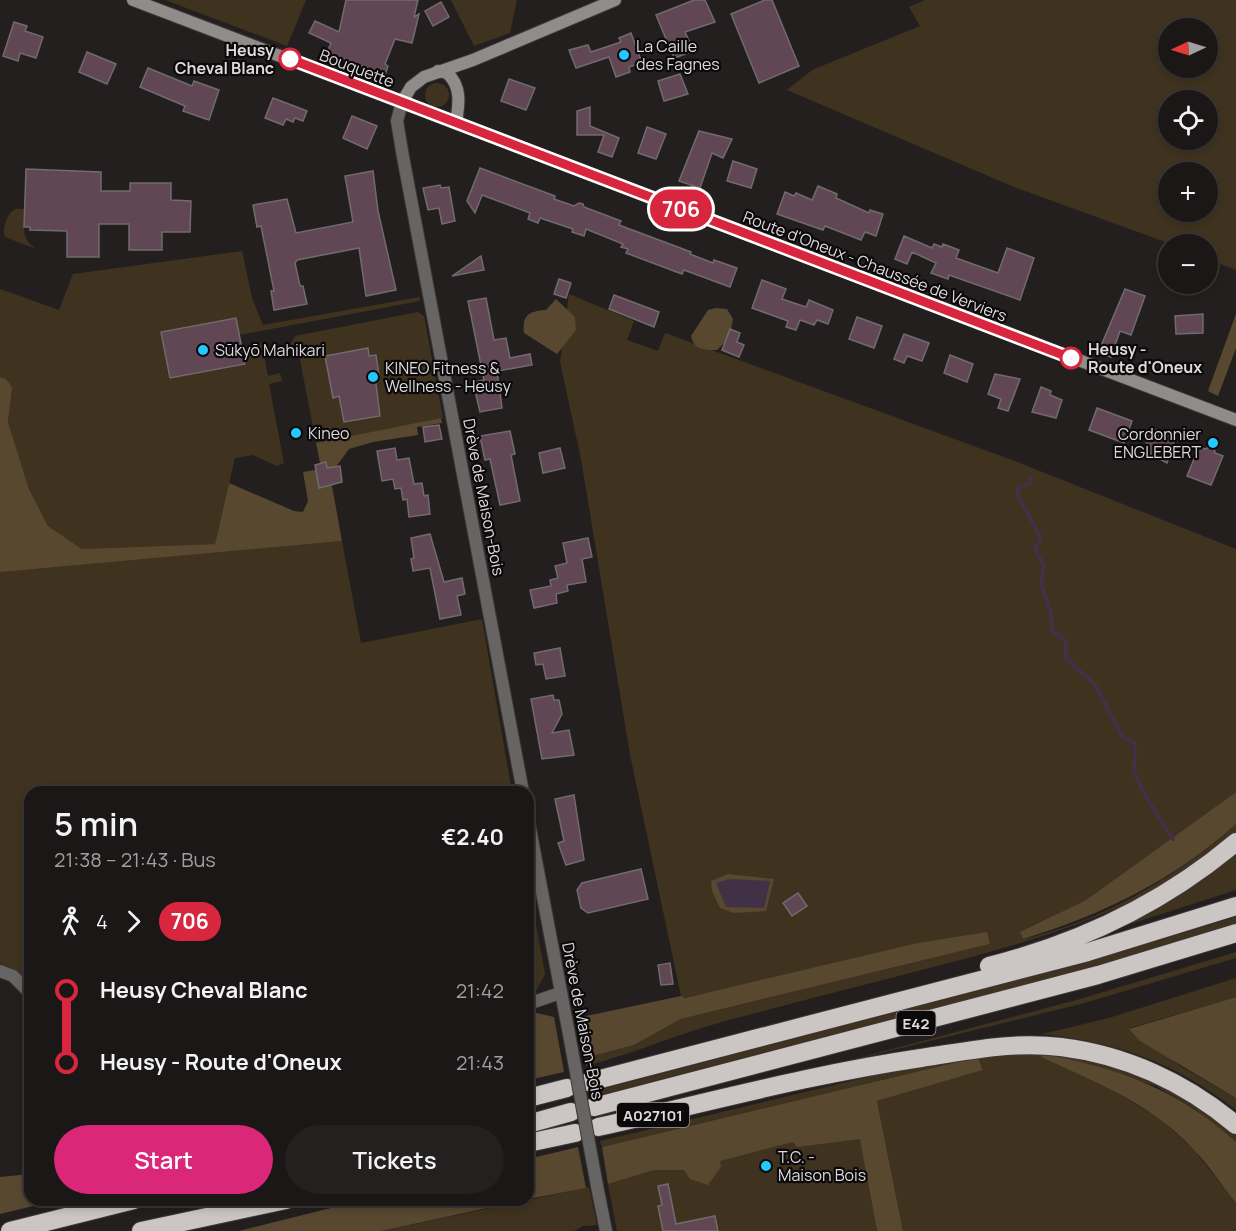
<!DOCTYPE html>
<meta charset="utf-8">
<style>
body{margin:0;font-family:Manrope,sans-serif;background:#242020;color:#f1f3f6;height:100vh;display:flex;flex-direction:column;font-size:22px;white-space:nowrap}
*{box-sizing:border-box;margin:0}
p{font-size:20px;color:#a09fa1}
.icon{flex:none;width:33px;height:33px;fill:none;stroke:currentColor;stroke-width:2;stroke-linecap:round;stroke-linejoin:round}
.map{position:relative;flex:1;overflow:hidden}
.sheet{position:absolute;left:24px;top:786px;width:510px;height:420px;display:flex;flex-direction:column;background:#1b1717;border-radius:18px;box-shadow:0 3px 9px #0003,0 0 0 2px #393636}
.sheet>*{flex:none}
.badge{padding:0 12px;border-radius:20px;font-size:21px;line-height:39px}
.needle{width:39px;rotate:266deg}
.tools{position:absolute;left:1158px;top:18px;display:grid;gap:12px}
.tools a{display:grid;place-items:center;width:60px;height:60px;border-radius:50%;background:#1b1717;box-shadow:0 3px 9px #0003,0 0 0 2px #393636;font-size:30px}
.map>.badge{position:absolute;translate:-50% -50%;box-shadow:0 0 0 3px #fff}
.legs{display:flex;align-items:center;gap:9px;height:66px;padding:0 30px;font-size:20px}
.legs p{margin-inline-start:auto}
.head{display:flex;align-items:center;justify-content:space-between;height:102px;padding:0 30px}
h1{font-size:33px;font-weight:600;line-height:45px}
.primary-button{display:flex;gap:12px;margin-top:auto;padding:12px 30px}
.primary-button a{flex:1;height:69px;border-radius:36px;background:#db2777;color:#fff;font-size:24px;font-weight:600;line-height:69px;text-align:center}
.primary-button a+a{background:#242020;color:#f1f3f6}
ul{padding:0 30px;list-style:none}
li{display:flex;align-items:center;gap:21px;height:72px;font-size:22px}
li i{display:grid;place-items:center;width:9px;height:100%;margin:0 8px;background:currentColor}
li i::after{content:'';width:15px;height:15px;margin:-8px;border:4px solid;border-radius:50%;background:#1b1717}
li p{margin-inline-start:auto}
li:first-child i{background:linear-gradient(#0000 50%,currentColor 0)}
li:last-child i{background:linear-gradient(currentColor 50%,#0000 0)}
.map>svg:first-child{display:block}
.green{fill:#3f321f;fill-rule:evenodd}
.forest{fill:#584830}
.water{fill:#413147}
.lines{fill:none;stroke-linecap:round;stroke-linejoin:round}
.stream{stroke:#413147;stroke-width:4}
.building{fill:#614654;stroke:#706b6d;stroke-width:1.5}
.street-casing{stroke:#3e3939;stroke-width:14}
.secondary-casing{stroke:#3e3939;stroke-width:14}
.highway-casing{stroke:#3e3939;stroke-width:20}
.street{stroke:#676564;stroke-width:12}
.secondary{stroke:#8f8c8a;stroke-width:12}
.highway{stroke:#cbc6c3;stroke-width:18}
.street-bridge-casing{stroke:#3e3939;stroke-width:14;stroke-linecap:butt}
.street-bridge{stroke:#676564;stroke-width:12}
.line-1-casing{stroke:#fff;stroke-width:14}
.line-1{stroke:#d7263d;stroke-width:9}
.poi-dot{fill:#23c9fe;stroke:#0b090a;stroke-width:2}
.stop-1-dot{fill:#fff;stroke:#d7263d;stroke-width:3}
.labels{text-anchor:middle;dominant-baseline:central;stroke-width:4.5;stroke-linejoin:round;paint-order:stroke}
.shield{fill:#0b090a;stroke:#9f9b9c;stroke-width:1.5}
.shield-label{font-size:15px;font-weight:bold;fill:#dedadb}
.poi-label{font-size:16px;fill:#dedadb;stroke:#0b090a;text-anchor:start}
.stop-label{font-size:16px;font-weight:bold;fill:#dedadb;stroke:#0b090a;text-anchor:end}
.street-label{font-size:16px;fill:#dedadb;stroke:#0b090a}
</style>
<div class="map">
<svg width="1236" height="1231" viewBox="0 0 1236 1231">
<rect width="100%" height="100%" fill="#241f1f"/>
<!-- green -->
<g class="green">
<polygon points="165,0 306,0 287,46"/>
<polygon points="451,0 517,0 510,33 474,46"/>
<path d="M 925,0 L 1236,0 L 1236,270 L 1208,259 L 1208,244 L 1171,244 L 1014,187 L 787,90 L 812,70 L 920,26 L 909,7 ZM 1168,28 L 1208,28 L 1208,68 L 1168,68 ZM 1168,100 L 1208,100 L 1208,140 L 1168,140 ZM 1208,172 L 1208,212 L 1168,212 L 1168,172 Z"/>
<circle cx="437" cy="95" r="12"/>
<path d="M 16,209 L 24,209 C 24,227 21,239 36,249 L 5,237 C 2,228 7,212 16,209 Z"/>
<polygon points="242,251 252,298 263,325 420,297 420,301 239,335 236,318 161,332 170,378 246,364 244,346 261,343 268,349 263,350 268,376 280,373 282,381 269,384 284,463 277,466 253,455 235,458 215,544 82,549 48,526 29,489 8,422 11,387 6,379 0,377 0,289 59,310 73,274"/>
<path d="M 569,294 L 634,321 L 627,340 L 658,351 L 665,333 L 1012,460 L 1236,549 L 1236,792 L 1086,900 L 1021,932 L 1023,939 C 1101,922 1177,877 1236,824 L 1236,832 C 1150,912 1029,942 918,971 C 855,987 792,1003 729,1020 C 680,1033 635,1053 586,1066 L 585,1058 L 634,1045 L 681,1019 L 990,944 L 734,987 L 684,998 L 681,996 L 630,755 L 581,459 L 560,362 Z"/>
<polygon points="418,312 424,316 443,418 316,443 297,344 290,345 295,336"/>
<polygon points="342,541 361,643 482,619 512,792 30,792 30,984 18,972 0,963 0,570"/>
<polygon points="1236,854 1236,890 1118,928 1187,890"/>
<polygon points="528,880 545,974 537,989 528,992"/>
<polygon points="1236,917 1236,923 1089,968 592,1097 591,1092 1088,962"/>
<polygon points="1236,952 1236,958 1081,1004 836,1064 1080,999"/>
<path d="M 1236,978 L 1236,997 L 1130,1028 L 1180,1066 L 1236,1098 L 1236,1110 C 1176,1063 1118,1042 1042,1034 L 1109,1018 Z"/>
<polygon points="1029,1050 1107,1063 1167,1086 1236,1133 1236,1142 1194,1109 1156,1086 1040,1053 1044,1058 1094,1079 1162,1120 1194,1150 1236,1203 1236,1231 903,1231 877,1101 983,1070 978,1057 602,1147 600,1141 927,1063"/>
<polygon points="855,1107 877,1231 617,1231 608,1184"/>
<polygon points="589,1187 597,1225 583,1226 574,1231 381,1231"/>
</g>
<!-- forest -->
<g class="forest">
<path d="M 556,299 L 575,317 L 576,330 L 557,354 L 524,333 C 522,316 528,311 546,310 Z"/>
<path d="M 716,308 L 727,309 L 733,319 L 729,338 L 717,350 C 704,350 694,350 691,336 L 708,310 Z"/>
<polygon points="1236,314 1236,348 1218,396 1208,391"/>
<polygon points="0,377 6,379 12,387 8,422 29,489 48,526 82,549 215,544 229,483 294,511 303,512 308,501 303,472 315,470 315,465 320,463 316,443 441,418 442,423 417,427 418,435 373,442 349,449 330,475 342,541 0,572"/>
<path d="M 1236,792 L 1236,824 C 1174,880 1102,915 1023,939 L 1020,932 L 1086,900 Z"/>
<polygon points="728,874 774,879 766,911 734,913 720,908 712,891 711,881"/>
<polygon points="987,932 990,944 681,1019 634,1045 585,1058 577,1018 681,996 685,998 918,943"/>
<polygon points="1236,997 1236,1098 1140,1041 1129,1029"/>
<polygon points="528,1011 554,1017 564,1072 528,1080"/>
<path d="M 1039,1053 C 1118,1068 1176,1088 1236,1142 L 1236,1203 C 1222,1186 1209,1165 1193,1149 C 1153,1105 1096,1082 1043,1058 Z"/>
<polygon points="978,1057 983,1070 877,1101 903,1231 877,1231 860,1139 797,1147 793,1142 720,1161 721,1167 708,1185 690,1179 684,1170 654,1170 608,1184 602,1147"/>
<polygon points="578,1147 586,1188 528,1199 528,1159"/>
<polygon points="30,1174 30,1200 58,1200 0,1214 0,1177"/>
<polygon points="363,1200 524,1200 381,1231 239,1231"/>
</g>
<!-- water -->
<polygon class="water" points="730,879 770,881 764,908 726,907 716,883"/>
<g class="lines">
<!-- stream -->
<path class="stream" d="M 1031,476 L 1030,483 L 1018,488 L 1018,496 L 1041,538 L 1035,549 L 1044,566 L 1041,584 L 1051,613 L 1052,631 L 1066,641 L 1066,658 L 1095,685 L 1122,736 L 1133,742 C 1139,752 1131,762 1135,774 C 1145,797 1159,818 1173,839"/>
</g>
<!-- building -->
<g class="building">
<polygon points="346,0 418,0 414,17 419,14 412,43 395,39 385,64 388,66 385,75 327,52 331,43 309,33 315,21 339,32"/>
<polygon points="694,0 705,0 715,22 685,32 694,51 674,58 656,15"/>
<polygon points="765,0 772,0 799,66 759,83 731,14"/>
<polygon points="441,2 449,17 433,26 425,11"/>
<polygon points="14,22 27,26 25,31 43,37 36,58 20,53 18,61 3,56"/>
<polygon points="631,33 642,63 629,67 630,72 616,77 609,57 576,68 569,50 588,45 591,52 621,42 619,38"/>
<polygon points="87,52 116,64 107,84 79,72"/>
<polygon points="148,68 192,86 194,81 219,90 209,120 183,111 185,106 140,87"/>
<polygon points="680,74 688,94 664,101 658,81"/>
<polygon points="509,79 535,88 526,110 501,101"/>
<polygon points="273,98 307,111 303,121 295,118 293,122 286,119 283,125 265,118"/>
<polygon points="590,107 590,126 619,138 612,157 598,152 604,135 577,135 577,111"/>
<polygon points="352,116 377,126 367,149 343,138"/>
<polygon points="647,127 666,134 656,159 638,153"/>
<polygon points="699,131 732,139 723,158 712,153 700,188 679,181"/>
<polygon points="733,161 757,169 751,188 727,181"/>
<polygon points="480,168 555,196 554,199 574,206 579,203 583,204 584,207 621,221 619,225 691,252 690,254 713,263 714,260 737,268 730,287 684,270 682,274 626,253 628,249 621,247 623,244 586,229 584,236 572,232 573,229 540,218 538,223 528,219 530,213 482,195 475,213 467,201"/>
<polygon points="26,169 101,172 101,191 130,191 130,183 171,183 171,200 191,201 190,232 162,232 162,250 129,250 129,224 99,224 99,257 67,257 67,231 30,230 30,227 24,227"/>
<polygon points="373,171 378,211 396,290 366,296 359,248 297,260 295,263 300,286 303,286 307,304 274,310 271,291 274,291 261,226 257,227 253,205 287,199 296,233 353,222 345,176"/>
<polygon points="440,185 441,188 449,187 455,221 442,224 439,208 428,210 423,188"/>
<polygon points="818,186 837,194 836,198 869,213 870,210 883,214 876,236 865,232 861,240 825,226 823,230 777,214 785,192 794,196 796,193 812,200"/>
<polygon points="904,236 932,248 934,244 942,247 943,244 959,250 956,258 998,273 1007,248 1034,258 1020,300 949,275 948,279 931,273 936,263 912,252 907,264 895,259"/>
<polygon points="481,256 484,270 452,276"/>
<polygon points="559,279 571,283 566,298 554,294"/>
<polygon points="762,280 786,289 782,299 806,307 809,300 833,310 828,324 817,320 814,325 800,320 796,330 786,327 788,321 752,308"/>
<polygon points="1125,289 1145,296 1131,335 1120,331 1111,357 1098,353"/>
<polygon points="614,295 659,312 654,327 609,309"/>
<polygon points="486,298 494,340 506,338 510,358 530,354 532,365 497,371 502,408 480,412 473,382 484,380 468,301"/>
<polygon points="1203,314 1203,333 1176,334 1175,316"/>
<polygon points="857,317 882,326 874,348 849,339"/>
<polygon points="236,318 245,364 170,378 161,332"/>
<polygon points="730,329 740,333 737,342 744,345 739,357 722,350"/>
<polygon points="904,334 929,343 922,361 907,356 904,363 894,359"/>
<polygon points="368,348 369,356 376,355 379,375 375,376 380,416 344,422 339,396 333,398 325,356"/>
<polygon points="950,355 973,364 967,382 944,373"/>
<polygon points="995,374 1020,379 1008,411 998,408 1001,399 988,394"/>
<polygon points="1041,387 1051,391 1050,395 1062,400 1056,418 1032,412"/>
<polygon points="1097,408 1132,421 1124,443 1089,430"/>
<polygon points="439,425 442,439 425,442 423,427"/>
<polygon points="1152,428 1175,439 1167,463 1144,451"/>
<polygon points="510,431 515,454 511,455 520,501 500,505 490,459 485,460 480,436"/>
<polygon points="1214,445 1215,453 1223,456 1211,485 1187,476 1199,447 1205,449"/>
<polygon points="395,448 397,460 409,458 414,484 422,483 424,496 428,495 430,514 409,517 407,499 403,500 401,488 395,489 393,479 382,481 377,451"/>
<polygon points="560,448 565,468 543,473 539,453"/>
<polygon points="326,462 327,468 340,466 342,482 319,488 315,465"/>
<polygon points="430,534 444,582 462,578 465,594 457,596 461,615 440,619 430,568 413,571 411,559 414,558 411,538"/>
<polygon points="588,538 592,557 582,559 586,582 567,585 568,591 556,594 557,603 534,608 530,590 551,586 550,580 558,578 555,566 567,563 563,543"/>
<polygon points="560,648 565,676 546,679 543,664 536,665 534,653"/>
<polygon points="553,695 554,700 559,700 562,714 552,733 569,730 574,755 542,759 531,699"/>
<polygon points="574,795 584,860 566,865 558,843 564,841 555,799"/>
<polygon points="641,869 648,899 588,913 581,908 577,890 582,883"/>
<polygon points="798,893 807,906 792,916 783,903"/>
<polygon points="670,963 673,984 661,985 658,965"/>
<polygon points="668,1184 676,1224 715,1216 718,1231 663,1231 658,1206 662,1205 658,1186"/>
</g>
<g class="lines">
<defs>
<g id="street">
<polyline points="402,102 397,121 403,157 523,792"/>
<polyline points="528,818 568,1029"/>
<polyline points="0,971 13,976 30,993"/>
<polyline points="528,1004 560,993"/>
<polyline points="597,1186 606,1231"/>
</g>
<g id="secondary">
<polyline points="133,0 1236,420"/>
<path d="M 438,71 L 447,73 C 462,86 459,105 456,123"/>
<polyline points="402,102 411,87 424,77 473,60 615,0"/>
</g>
<g id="highway">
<path d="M 989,966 C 1079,943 1165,902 1236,842"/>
<polyline points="589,1082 1088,952 1236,906"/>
<polyline points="528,1098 567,1088"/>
<polyline points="594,1107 1098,975 1236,933"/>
<polyline points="528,1124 571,1112"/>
<path d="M 598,1127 C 706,1103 812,1074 921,1058 C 969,1051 1012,1041 1061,1047 C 1126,1055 1186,1083 1236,1125"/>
<polyline points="528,1143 575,1133"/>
<polyline points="10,1231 134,1200"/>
<polyline points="141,1231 286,1200"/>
</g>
</defs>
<!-- street casing -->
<use href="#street" class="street-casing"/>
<!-- secondary casing -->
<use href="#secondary" class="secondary-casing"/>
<!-- highway casing -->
<use href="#highway" class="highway-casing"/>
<!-- street -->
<use href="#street" class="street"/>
<!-- secondary -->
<use href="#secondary" class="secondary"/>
<!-- highway -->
<use href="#highway" class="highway"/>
<defs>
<polyline id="street-bridge" points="568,1029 597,1186"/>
</defs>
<!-- street-bridge casing -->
<use href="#street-bridge" class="street-bridge-casing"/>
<!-- street-bridge -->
<use href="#street-bridge" class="street-bridge"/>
</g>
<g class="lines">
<defs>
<polyline id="line-1" points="290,59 1071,358"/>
</defs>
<!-- line-1 casing -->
<use href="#line-1" class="line-1-casing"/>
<!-- line-1 -->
<use href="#line-1" class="line-1"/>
</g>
<!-- markers -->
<g class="poi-dot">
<circle cx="624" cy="55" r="6"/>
<circle cx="203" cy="350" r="6"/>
<circle cx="373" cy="377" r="6"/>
<circle cx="296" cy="433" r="6"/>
<circle cx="1213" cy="443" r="6"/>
<circle cx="766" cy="1166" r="6"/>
</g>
<g class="stop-1-dot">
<circle cx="290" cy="59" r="10"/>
<circle cx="1071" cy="358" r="10"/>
</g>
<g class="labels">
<!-- shield labels -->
<g class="shield">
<rect x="896.5" y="1011" width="39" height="24" rx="4.5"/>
<rect x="617" y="1103" width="72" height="24" rx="4.5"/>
</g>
<g class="shield-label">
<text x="916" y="1023">E42</text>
<text x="653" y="1115">A027101</text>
</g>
<!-- poi labels -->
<g class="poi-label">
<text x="636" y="46">La Caille<tspan x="636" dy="18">des Fagnes</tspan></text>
<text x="215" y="350">Sūkyō Mahikari</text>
<text x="385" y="368">KINEO Fitness &amp;<tspan x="385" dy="18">Wellness - Heusy</tspan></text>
<text x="308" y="433">Kineo</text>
<text x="1201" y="434" text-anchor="end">Cordonnier<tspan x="1201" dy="18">ENGLEBERT</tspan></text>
<text x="778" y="1157">T.C. -<tspan x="778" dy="18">Maison Bois</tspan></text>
</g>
<!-- stop labels -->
<g class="stop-label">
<text x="274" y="50">Heusy<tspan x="274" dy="18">Cheval Blanc</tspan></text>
<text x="1088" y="349" text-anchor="start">Heusy -<tspan x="1088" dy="18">Route d'Oneux</tspan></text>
</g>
<!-- street labels -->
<g class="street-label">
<text transform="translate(357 68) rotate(21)">Bouquette</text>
<text transform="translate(875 266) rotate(21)">Route d'Oneux - Chaussée de Verviers</text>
<text transform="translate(484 497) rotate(79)">Drève de Maison-Bois</text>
<text transform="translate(583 1021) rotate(79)">Drève de Maison-Bois</text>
</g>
</g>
</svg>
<div class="tools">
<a><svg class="needle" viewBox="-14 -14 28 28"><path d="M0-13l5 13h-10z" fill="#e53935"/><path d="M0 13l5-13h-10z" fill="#a09fa1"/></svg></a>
<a><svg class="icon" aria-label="locate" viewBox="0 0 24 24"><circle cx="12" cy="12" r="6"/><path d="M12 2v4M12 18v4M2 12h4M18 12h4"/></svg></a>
<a>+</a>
<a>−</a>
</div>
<b class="badge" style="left:681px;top:209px;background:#d7263d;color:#fff">706</b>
<section class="sheet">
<div class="head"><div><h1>5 min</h1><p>21:38 – 21:43 · Bus</p></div><b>€2.40</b></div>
<div class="legs"><svg class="icon" aria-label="walk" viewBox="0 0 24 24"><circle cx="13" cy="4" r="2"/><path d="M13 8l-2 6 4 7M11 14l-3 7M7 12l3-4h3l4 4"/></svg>4<svg class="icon" aria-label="forward" viewBox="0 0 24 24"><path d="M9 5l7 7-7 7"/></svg><b class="badge" style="background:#d7263d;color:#fff">706</b></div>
<ul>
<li><i style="color:#d7263d"></i><b>Heusy Cheval Blanc</b><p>21:42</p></li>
<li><i style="color:#d7263d"></i><b>Heusy - Route d'Oneux</b><p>21:43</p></li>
</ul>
<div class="primary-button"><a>Start</a><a>Tickets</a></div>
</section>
</div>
